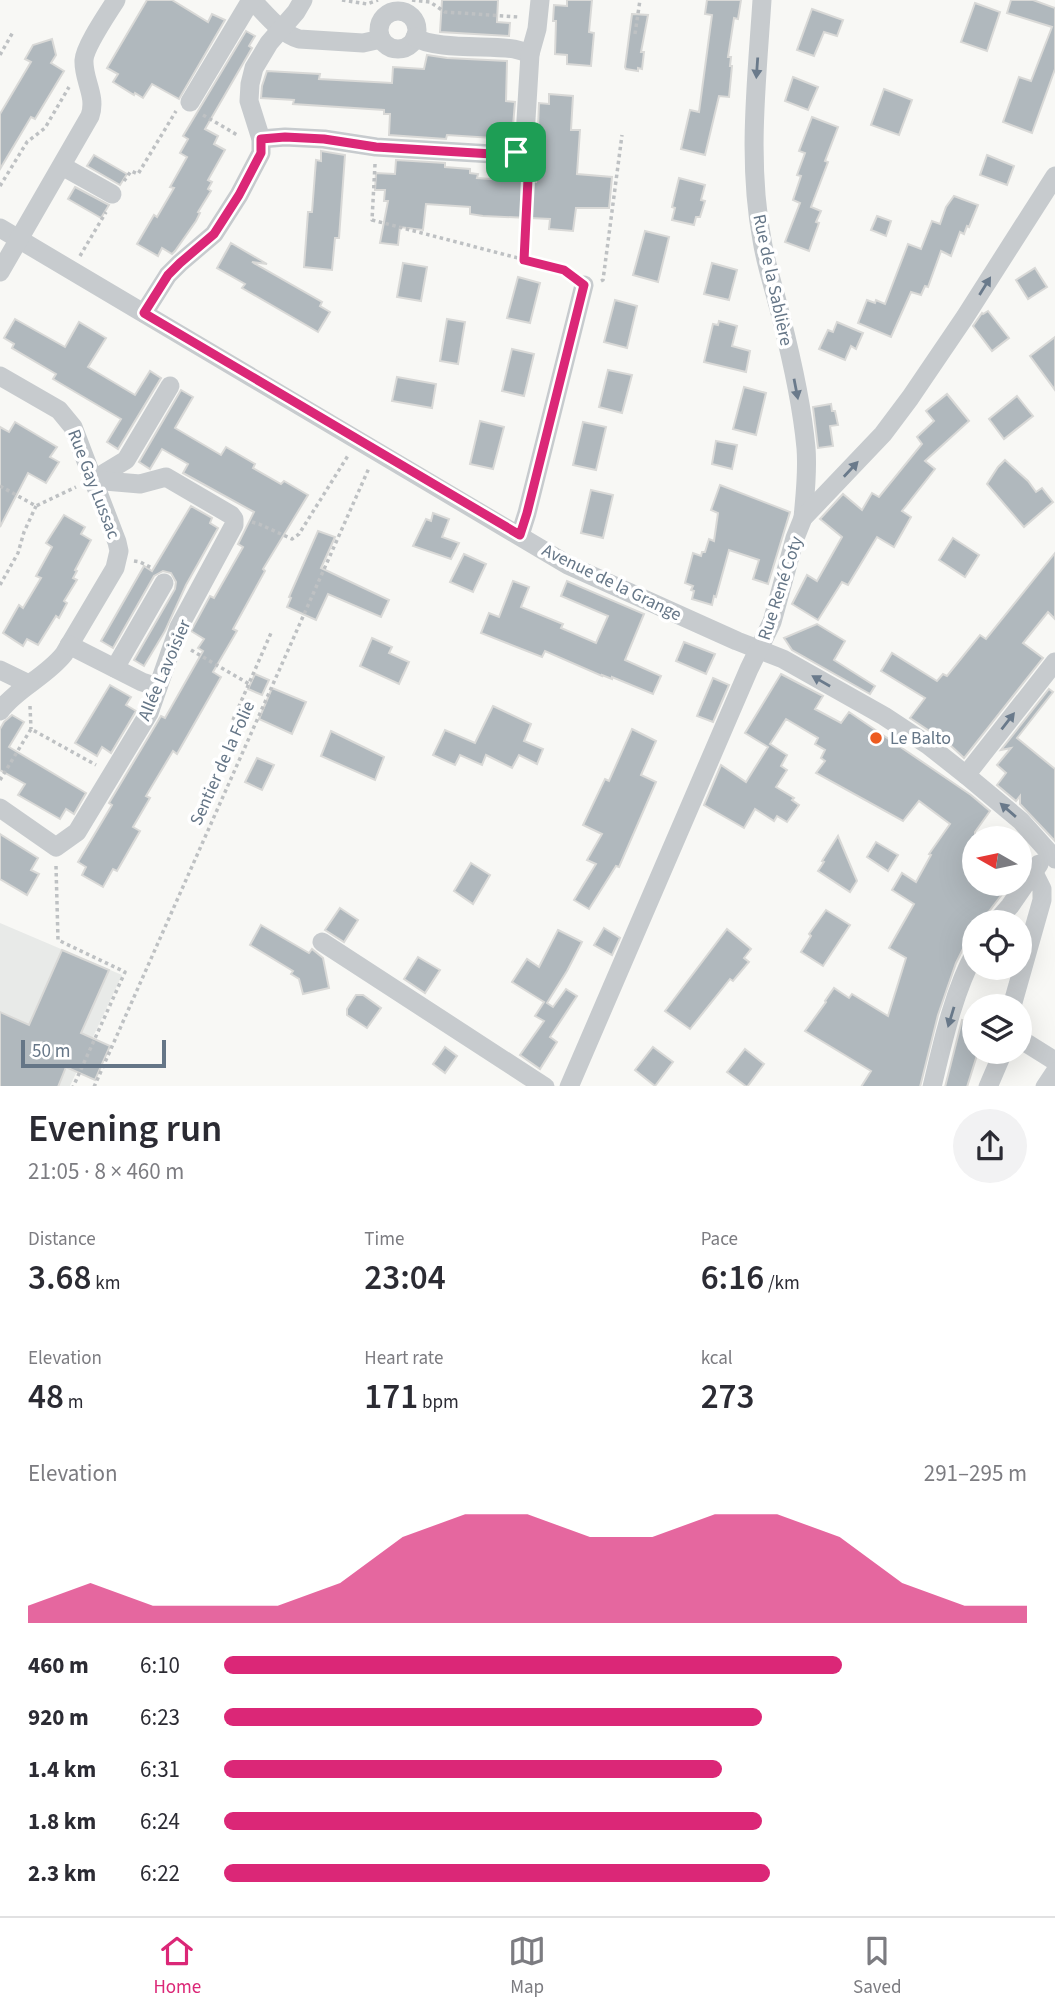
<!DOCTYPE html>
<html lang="en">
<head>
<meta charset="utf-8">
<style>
  :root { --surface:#fff; --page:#f2f2f3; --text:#2b2b33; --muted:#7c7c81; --line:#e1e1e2; --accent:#db2777 }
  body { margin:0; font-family:"Source Sans 3",sans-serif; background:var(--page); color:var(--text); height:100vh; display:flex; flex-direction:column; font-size:26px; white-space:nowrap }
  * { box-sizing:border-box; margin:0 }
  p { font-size:23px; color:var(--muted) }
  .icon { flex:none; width:38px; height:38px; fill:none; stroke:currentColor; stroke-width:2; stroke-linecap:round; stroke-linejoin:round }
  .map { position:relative; height:1086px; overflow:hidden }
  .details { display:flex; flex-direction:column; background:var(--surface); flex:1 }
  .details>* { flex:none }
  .needle { width:46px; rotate:279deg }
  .buttons { position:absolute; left:962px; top:826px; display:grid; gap:14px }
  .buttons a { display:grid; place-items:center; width:70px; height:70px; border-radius:50%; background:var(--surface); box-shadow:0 7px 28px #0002; font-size:35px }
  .scale { position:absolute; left:21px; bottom:18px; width:145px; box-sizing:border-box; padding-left:7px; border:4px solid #657687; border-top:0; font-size:19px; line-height:24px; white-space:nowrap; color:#657687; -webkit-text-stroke:5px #fff; paint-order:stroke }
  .pin { position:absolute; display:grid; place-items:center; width:60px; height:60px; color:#fff; margin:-30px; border-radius:14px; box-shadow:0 4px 10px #0006 }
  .round { display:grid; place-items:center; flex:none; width:74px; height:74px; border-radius:37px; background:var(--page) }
  .head { display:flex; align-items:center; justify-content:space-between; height:119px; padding:0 28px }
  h1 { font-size:38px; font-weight:600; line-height:52px }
  .stats { display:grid; grid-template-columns:repeat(3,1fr); gap:10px; height:119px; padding:7px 28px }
  .stats div { display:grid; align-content:center }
  .stats b { font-size:35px; font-weight:600 }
  .stats small { font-size:19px; font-weight:400 }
  .stats p { font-size:19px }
  .chart { height:196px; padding:14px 28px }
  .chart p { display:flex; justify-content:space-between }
  .chart svg { width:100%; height:126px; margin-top:7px; fill:var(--accent); opacity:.7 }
  ul { padding:0 28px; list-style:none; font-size:23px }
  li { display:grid; grid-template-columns:112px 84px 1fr; align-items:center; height:52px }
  li i { height:18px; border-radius:9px; background:var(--accent) }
  .dock { display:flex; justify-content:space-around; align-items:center; height:98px; border-top:2px solid var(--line); background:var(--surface); font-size:19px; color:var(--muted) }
  .dock a { display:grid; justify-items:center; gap:4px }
  .dock .on { color:var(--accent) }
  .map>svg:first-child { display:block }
  .built { fill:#e8eae8 }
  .building { fill:#b0b8bd; stroke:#d9d9d7; stroke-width:2 }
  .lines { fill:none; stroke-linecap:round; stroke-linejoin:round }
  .path { stroke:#bec1c3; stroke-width:3.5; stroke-dasharray:3.5 3.5; stroke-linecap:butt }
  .minor { stroke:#c7cbce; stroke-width:19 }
  .oneway { fill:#6a7a8b }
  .route-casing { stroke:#fff; stroke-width:14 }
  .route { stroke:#db2777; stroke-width:9 }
  .poi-dot { fill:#ed5b20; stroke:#fff; stroke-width:2.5 }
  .labels { text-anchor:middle; stroke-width:7; stroke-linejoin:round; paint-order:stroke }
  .street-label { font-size:18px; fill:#657687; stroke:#fff }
  .poi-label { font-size:18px; fill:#657687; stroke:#fff; text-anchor:start }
</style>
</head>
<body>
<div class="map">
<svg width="1055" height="1087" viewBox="0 0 1055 1087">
  <rect width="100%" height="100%" fill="#f8f8f5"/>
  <path class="built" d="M0,923L122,975L70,1086H0Z"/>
  <g class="building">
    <path d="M147,0H172L208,22L212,14L225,20L179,99L152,84L143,98L135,93L134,95L113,82L118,74L107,68Z"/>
    <path d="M442,0H498L497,22L510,23L509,36L440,32Z"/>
    <path d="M567,0H592L589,32L594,33L591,66L567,64V55L555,54L556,21H553L554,5L567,6Z"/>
    <path d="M707,0H741L738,19L734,18L728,57H731L730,66H732L729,97L719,96L705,155L681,149L690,110L699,112L712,15L705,14Z"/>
    <path d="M1011,0H1033L1055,8V69L1032,133L1003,122L1019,77L1031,81L1052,27L1007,13Z"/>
    <path d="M975,3L1000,12L987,51L961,42Z"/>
    <path d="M812,9L843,20L837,36L824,32L814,56L797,50Z"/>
    <path d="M632,14L648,15L641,52H644L642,69L638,68V71L626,69L625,67Z"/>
    <path d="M246,31L255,36L249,46L252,48L205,129L218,136L214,144L225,150L208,180L212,182L208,189L211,191L198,212L200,213L196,221L175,251L172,254L162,248L158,256L137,244L154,215L157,217L174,188L170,187L187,157L180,153L188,139L183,136Z"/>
    <path d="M52,39L56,55L51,63L64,71L35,119L31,117L0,169V114L31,62L25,59L33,45Z"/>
    <path d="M427,55L447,58L507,61L506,101L515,102L513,126H508V139L447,135L446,139L389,135L390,114H384V110L293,104L294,100L261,98L262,86L267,71L320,74L319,79L392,83L393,67L424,69Z"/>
    <path d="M793,77L818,87L808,110L785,101Z"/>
    <path d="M884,89L912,100L899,135L871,125Z"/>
    <path d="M549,94L573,96L571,130H580L577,174L612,177L609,208H576L573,231L549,229L550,219L483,216L470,214V207L426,204L423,230L400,227L398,245L380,243L388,201H384L385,190H375L376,173L395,174L396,160L445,163V167L470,169V173L478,174L477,178L536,182V177H539L543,129L538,128L539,103L549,104Z"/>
    <path d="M812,117L838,127L825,161L828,162L811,207L821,211L816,222L819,223L809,251L785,242L800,203L793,200L801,176L797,175L805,153L799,151Z"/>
    <path d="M321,151L345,155L339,238H335L332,270L304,267L308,212H312L316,160L321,161Z"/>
    <path d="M94,155L127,174L120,185L87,166Z"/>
    <path d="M987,155L1014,166L1007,185L980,175Z"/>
    <path d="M679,178L705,185L701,200L705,201L700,217H696L694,225L672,220L675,208L672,207Z"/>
    <path d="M75,187L109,205L101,218L68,199Z"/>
    <path d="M954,196L978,205L969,227L967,226L964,234L960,232L951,256L941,251L928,287L925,286L921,295L911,292L891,337L858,323L867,300L875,303L876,300L885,304L908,244L921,249L932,221L940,224L946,207Z"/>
    <path d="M877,216L891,221L886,236L871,230Z"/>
    <path d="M645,231L669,237L658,282L633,275Z"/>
    <path d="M231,243L267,264L252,262L322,302L320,306L330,312L318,332L242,288L245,284L217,268Z"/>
    <path d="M403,263L427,267L421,301L397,297Z"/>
    <path d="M712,263L737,270L729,300L704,294Z"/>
    <path d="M1035,268L1047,287L1028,299L1016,280Z"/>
    <path d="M518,277L540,283L530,323L507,318Z"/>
    <path d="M615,300L637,306L627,348L604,342Z"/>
    <path d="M988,311L1009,338L992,351L973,326L982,313L983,314Z"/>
    <path d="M15,319L65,347L79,322L106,338L88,367L135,395L150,371L161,378L118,449L107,442L121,419L53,379L56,374L12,348L14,344L4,338Z"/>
    <path d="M447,319L465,322L458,364L440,361Z"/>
    <path d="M719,321L737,326L732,346L750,351L746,372L704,362L713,324L718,325Z"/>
    <path d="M837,322L863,333L856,349L851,346L845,360L819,349L828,330L833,332Z"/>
    <path d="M1055,337V390L1030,356Z"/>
    <path d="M512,349L534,354L524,396L502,391Z"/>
    <path d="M608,370L632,375L622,413L599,407Z"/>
    <path d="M397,377L436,384L432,408L392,401Z"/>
    <path d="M744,387L766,393L756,435L733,429Z"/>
    <path d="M181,390L193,397L175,428L221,455L226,447L255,464L253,468L281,484L284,481L308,495L263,569L265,571L233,629L237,631L213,672L221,677L177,754L173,751L146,796L150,798L133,827L140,831L117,871L113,869L103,887L82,875L86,867L78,862L112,805L109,803L161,716L165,718L203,651L198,648L204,639L191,631L210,596L214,598L243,547L238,544L254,512L183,473L188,464L162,449L150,469L139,462Z"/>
    <path d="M947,394L969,421L925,461L935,469L902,511L911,517L894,547L877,537L848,585L842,582L818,620L792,604L807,575L817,581L842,537L820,519L843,494L862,510L872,493L879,497L922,444L917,437L934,421L926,411Z"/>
    <path d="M1017,396L1033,416L1004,439L989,419Z"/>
    <path d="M831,404L832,411H835L838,425L830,426L833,446L818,448L813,407Z"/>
    <path d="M480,421L504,427L493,469L470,464Z"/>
    <path d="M15,422L57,447L50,457L59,462L46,483L28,473L0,527V427L9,432Z"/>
    <path d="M583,422L606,427L596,470L573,465Z"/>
    <path d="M716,441L737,445L732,469L712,464Z"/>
    <path d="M1005,460L1028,481L1036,492L1042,488L1053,502L1024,527L987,484L998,467Z"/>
    <path d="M720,485L790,512L768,584L753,579L759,560L729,550L716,597L714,596L712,605L692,599L694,591L691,590L693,586L685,583L693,553L701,556L702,552H705L709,539L714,541L718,513L711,510Z"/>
    <path d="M591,490L613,495L603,538L581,533Z"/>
    <path d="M191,506L212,518L210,523L218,528L186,585L165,631L144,666L134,660L175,589L176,582L171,573L163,571L154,576L113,648L101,641L144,566L152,571Z"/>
    <path d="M433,513L449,519L442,537L459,543L451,559L413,546L426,519L431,521Z"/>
    <path d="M64,515L85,527L81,534L91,540L75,570L77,571L73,578L77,580L64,601L67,603L59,618L56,616L38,645L27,639L23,646L3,633L19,605L23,608L41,578L36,576L52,547L46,543Z"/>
    <path d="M318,531L335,537L321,568L389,600L381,617L328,594L316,620L287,607L291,598L289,597Z"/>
    <path d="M953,538L979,555L965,577L939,560Z"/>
    <path d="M1055,553V619L1048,612L1023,643L1043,658L964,758L933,729L931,732L910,718L925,698L881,671L892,653L937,681L943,674L947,676L980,635L986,639Z"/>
    <path d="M464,554L486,564L473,592L450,582Z"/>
    <path d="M513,581L529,587L521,607L563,624L561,628L596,643L608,616L561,596L567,581L644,614L625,660L661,676L653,694L612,677V679L602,675V676L545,651L542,657L481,633L489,613L499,617Z"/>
    <path d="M817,624L845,641L834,660L875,686L870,694L792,650L784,638Z"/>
    <path d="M372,638L392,647L389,653L409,662L399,684L360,666Z"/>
    <path d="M684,642L715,654L706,674L676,661Z"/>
    <path d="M255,674L269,680L262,695L248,689Z"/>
    <path d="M781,674L823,696L815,709L841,723L849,712L971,795L990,811L975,832V884H1010L987,914L984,922H975V938L964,947L956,963L938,1015L920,1087H861L871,1071L805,1031L826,1002L825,1001L834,988L849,998L852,994L888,1016L906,958L889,948L914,904L892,890L902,873L916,882L931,855L929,854L950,824L919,801L903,821L816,773L825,761L821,758L825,750L815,744L818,738L786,719L770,744L787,755L781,766L787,770L776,787L794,798L792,800L799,805L787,822L777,816L774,821L755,809L744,828L704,805L721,765L746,782L768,747L745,733Z"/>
    <path d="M713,678L729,685L713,722L697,716Z"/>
    <path d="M110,685L131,697L126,705L136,711L111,753L102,747L97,756L75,743Z"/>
    <path d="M272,688L306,702L292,734L259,719Z"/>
    <path d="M1049,689L1053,692L1017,738L1055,769V841L1020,804V796L1016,801L997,785L1006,773L997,765L1011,748L1001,750Z"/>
    <path d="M493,706L531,724L524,741L543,749L537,764L519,755L512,768L486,755L482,765L460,755L455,765L433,755L445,730L475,743Z"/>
    <path d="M12,715L24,722L9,747L86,793L74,814L66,809L60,819L18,795L25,784L0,770V729L4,722Z"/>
    <path d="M632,729L656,741L641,775L656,782L619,867L616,866L589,909L574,900L596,864L587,860L602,834L583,825L605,779L609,781Z"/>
    <path d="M331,731L384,757L375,780L321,756Z"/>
    <path d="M257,758L274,765L262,790L245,782Z"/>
    <path d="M0,834L38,858L31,870L39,874L27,895L0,879Z"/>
    <path d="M838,836L857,881L850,892L818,871L824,862L822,861Z"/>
    <path d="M876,842L898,855L888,871L867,857Z"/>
    <path d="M471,863L490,875L473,904L454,891Z"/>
    <path d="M340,908L358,920L344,942L325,930Z"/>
    <path d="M826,910L850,925L823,966L801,952L811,936L809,934Z"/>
    <path d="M261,925L309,953L312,949L323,958L329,988L303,994L299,979L291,974L293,971L250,945Z"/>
    <path d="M604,928L620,938L612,955L594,945Z"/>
    <path d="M727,929L751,949L744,958L749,962L733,981L730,979L690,1029L665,1011Z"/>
    <path d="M558,930L582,942L567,971L547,1003L553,1007L566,989L577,996L550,1037L557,1042L540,1069L520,1055L544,1021L535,1016L544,1002L512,982L527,959L539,967Z"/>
    <path d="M62,950L109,970L81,1033L110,1046L95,1080L66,1067L58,1087H0V1012L29,1025Z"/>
    <path d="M418,957L440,970L425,993L404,979Z"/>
    <path d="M356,995H363L381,1008L367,1028L347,1015V1009Z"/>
    <path d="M962,1020L975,1024V1052H978L967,1087H945Z"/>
    <path d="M445,1047L457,1056L445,1073L433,1064Z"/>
    <path d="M653,1047L673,1062L655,1086L635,1070Z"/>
    <path d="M745,1049L764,1064L747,1087L727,1072Z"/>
  </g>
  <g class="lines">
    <g class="path">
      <path d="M342,0L367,4L378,0"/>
      <path d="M412,0L430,2L445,12L519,17"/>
      <path d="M635,34L640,0"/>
      <path d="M0,55L13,32"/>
      <path d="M203,115L239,136"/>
      <path d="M375,164L372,220L564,270L570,275"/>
      <path d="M523,169L528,179L524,260"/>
      <path d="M124,181L131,171L138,174L176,111"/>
      <path d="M0,186L27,142L45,128L69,87"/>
      <path d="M80,256L106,212"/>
      <path d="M601,281L603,280L622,135"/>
      <path d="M0,486L36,506L76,487"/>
      <path d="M252,522L259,524L292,539L299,534L349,454"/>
      <path d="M134,561L140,562L152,568"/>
      <path d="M0,585L18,553L24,532L36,506"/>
      <path d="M191,650L249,684"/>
      <path d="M30,706L31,729"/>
      <path d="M233,720L271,633"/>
      <path d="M0,780L31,729L96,765"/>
      <path d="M56,866L58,940L125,972L73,1087"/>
      <path d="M94,1087L369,468"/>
    </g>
    <g class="minor">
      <path d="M252,0C266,14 280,33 299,39L363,43L381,39"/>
      <path d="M762,0C757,79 747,161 762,240C766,266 775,291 781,317C792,360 802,405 806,448C808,472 805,495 803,518"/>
      <circle cx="398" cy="30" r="19"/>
      <path d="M415,37C433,50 490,45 514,49C519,50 525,52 530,54"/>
      <path d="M190,102L251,0"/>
      <path d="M261,139L285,137L324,139L376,147L509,155C519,151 521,146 525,136L530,54L537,29L540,0"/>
      <path d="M62,166L112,194"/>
      <path d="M0,228L568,565L737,641L783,659L884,716L928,745L966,775L1021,821L1055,859"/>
      <path d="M0,272L90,116C97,96 83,80 84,60C85,46 108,13 116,0"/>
      <path d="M144,313L168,275L180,263L214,234L239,195L261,153V139L249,101L250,84L254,68L269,43L296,12L303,0"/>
      <path d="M0,376L59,410L73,427L117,542L119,551L115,568L64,654C46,677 17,688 0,711"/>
      <path d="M93,480L126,460L170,386"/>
      <path d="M520,535L527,513L584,285"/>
      <path d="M69,645L142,682L158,687"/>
      <path d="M115,668L164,583"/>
      <path d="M0,670L29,684"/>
      <path d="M966,775L1055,662"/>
      <path d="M0,808L56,847L77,832L149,713L179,627L234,525V519L231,515L166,477L140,484L93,480"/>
      <path d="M996,922L1010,906L1039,864"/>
      <path d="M322,942L545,1087"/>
      <path d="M1012,1006L1042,900V889L1033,871"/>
      <path d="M1020,1039L1055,1061"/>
      <path d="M569,1087L749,669L772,622L795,538L803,518L883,434L910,398L965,317L1055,176"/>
      <path d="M932,1087C942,1045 954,990 975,953"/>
      <path d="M988,1087L1003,1052"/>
      <path d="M1045,1087L1055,1072"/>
    </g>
  </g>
  <defs><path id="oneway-solid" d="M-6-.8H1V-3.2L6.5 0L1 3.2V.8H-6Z" transform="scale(1.75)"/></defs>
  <g class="oneway">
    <use href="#oneway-solid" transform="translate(757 68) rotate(94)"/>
    <use href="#oneway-solid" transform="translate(985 286) rotate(-58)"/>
    <use href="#oneway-solid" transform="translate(796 389) rotate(79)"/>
    <use href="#oneway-solid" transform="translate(851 469) rotate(-47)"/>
    <use href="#oneway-solid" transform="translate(821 681) rotate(-150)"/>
    <use href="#oneway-solid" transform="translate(1008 721) rotate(-52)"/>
    <use href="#oneway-solid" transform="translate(1008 810) rotate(-139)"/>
    <use href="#oneway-solid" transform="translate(951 1017) rotate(107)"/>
  </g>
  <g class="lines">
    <defs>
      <path id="route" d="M285,137L324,139L376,147L509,155L516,152L528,179L524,260L564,270L584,285L527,513L520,535L144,313L168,275L180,263L214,234L239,195L261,153V139Z"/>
    </defs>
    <use href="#route" class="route-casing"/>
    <use href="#route" class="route"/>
  </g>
  <circle class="poi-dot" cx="876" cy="738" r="7"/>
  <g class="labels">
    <g class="street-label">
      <text transform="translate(773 280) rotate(78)" y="6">Rue de la Sablière</text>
      <text transform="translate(94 484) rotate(69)" y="6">Rue Gay Lussac</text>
      <text transform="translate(612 582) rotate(26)" y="6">Avenue de la Grange</text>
      <text transform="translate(780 588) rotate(-72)" y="6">Rue René Coty</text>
      <text transform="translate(164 670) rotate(-67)" y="6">Allée Lavoisier</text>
      <text transform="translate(222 763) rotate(-66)" y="6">Sentier de la Folie</text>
    </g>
    <g class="poi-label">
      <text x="890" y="744">Le Balto</text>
    </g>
  </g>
</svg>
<div class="buttons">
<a><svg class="needle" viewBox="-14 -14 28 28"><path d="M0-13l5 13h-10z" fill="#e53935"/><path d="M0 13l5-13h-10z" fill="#7c7c81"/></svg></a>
<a><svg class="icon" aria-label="locate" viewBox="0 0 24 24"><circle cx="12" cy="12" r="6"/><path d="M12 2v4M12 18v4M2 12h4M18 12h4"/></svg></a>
<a><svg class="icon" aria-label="layers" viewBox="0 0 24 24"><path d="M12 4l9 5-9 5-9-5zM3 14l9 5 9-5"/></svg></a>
</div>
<div class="scale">50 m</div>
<div class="pin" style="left:516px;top:152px;background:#1e9e55"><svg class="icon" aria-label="arrive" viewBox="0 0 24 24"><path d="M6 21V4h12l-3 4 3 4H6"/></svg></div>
</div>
<section class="details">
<div class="head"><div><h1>Evening run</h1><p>21:05 · 8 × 460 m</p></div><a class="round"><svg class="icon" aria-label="share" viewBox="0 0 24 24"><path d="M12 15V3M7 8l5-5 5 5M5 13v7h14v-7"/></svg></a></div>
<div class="stats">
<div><p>Distance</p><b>3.68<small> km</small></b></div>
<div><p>Time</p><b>23:04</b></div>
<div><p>Pace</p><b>6:16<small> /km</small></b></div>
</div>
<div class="stats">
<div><p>Elevation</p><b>48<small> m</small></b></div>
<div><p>Heart rate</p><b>171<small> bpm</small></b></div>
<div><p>kcal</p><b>273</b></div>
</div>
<div class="chart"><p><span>Elevation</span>291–295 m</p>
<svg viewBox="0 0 160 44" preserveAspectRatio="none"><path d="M0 44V38L10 30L20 38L30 38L40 38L50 30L60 14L70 6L80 6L90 14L100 14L110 6L120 6L130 14L140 30L150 38L160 38V44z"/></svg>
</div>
<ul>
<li><b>460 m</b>6:10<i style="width:77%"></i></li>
<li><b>920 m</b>6:23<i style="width:67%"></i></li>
<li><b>1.4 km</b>6:31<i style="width:62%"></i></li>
<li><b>1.8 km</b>6:24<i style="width:67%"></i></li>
<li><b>2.3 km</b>6:22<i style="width:68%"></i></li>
</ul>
</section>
<nav class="dock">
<a class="on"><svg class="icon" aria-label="home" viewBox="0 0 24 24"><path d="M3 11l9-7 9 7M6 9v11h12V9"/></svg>Home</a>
<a><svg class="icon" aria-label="map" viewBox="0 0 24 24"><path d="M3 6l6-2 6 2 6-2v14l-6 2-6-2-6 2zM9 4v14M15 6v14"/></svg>Map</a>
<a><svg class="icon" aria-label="saved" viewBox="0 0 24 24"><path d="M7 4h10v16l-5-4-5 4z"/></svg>Saved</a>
</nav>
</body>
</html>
